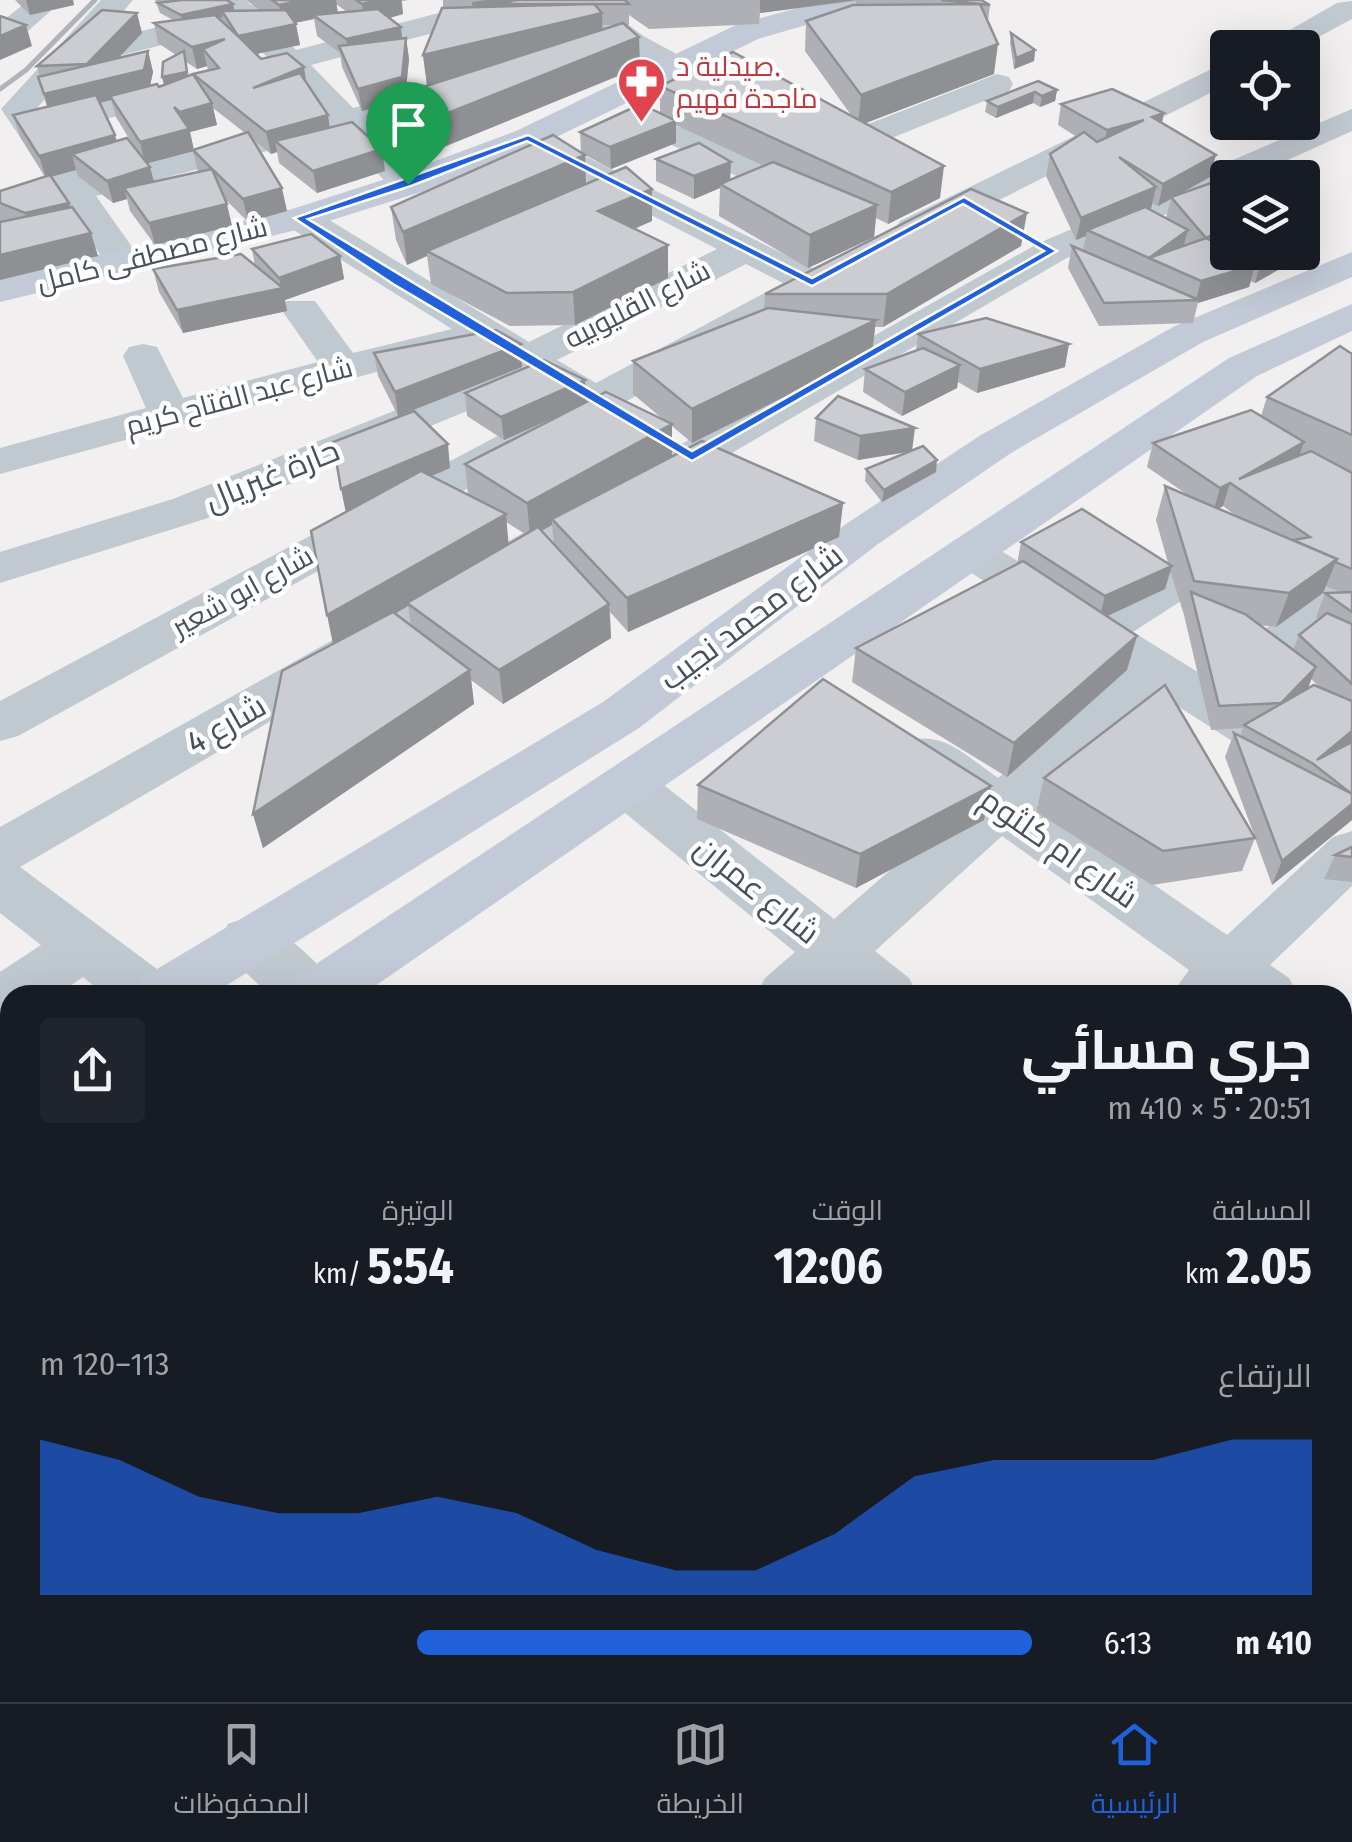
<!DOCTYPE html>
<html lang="ar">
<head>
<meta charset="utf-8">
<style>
  :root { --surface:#171b24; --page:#20242c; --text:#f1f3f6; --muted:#9ea1a6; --line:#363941; --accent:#2060da }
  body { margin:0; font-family:"Fira Sans Condensed",Cairo,sans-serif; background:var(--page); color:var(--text); direction:rtl; height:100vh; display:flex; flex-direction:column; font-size:38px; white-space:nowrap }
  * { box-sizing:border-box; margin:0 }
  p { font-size:32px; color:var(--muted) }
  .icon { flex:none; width:55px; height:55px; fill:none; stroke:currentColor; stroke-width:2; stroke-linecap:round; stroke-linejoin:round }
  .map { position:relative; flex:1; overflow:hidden; direction:ltr }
  .details { position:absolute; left:0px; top:985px; width:1352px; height:718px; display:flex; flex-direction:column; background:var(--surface); border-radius:30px 30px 0 0; box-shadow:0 10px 40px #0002; direction:rtl }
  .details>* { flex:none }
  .controls { position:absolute; left:1210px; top:30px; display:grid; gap:20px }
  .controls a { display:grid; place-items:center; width:110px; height:110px; border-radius:10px; background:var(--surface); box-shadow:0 10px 40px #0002; font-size:50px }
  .pin { position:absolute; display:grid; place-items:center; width:85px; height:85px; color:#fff; margin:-102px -42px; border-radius:50% 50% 50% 0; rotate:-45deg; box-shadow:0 0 10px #0007 }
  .pin .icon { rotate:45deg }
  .round { display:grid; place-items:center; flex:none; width:105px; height:105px; border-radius:10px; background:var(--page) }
  .head { display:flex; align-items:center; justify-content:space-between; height:170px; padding:0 40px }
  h1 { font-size:55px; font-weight:700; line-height:75px }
  .metrics { display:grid; grid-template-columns:repeat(3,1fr); gap:15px; height:170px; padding:10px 40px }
  .metrics div { display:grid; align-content:center }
  .metrics b { font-size:50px; font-weight:700 }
  .metrics small { font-size:28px; font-weight:400 }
  .metrics p { font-size:28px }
  .chart { height:280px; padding:20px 40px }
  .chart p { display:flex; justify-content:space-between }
  .chart svg { width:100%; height:180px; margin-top:10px; fill:var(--accent); opacity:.7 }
  ul { padding:0 40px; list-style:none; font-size:32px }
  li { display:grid; grid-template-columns:160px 120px 1fr; align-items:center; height:75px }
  li i { height:25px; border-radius:12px; background:var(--accent) }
  .menu { display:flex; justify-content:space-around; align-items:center; height:140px; border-top:2px solid var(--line); background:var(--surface); font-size:28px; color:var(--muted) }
  .menu a { display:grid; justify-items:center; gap:5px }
  .menu .on { color:var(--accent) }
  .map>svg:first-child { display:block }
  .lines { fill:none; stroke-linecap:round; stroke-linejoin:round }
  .street { fill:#c0c8d0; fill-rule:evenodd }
  .secondary { fill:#c2cad7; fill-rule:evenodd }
  .rail { stroke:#b1b3b9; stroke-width:5 }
  .wall { fill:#afb0b5; fill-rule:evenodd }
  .shaded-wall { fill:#8f9094 }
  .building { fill:#cccdd3; stroke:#8f9094; stroke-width:2.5 }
  .route { fill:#2060da; stroke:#fff; stroke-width:2.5; fill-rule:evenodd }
  .labels { text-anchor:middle; stroke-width:9; stroke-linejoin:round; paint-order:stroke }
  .far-health-label { font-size:28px; fill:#be3a42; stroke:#fff; text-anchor:start }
  .far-street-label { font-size:28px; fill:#47505b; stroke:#fff }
  .street-label { font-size:32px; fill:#47505b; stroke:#fff }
</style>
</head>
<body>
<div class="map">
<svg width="1352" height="1702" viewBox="0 0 1352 1702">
  <rect width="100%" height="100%" fill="#f1efef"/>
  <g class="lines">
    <g class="street">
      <path d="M29,0H63L11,46L0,48V23Z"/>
      <path d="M101,0H133L97,42L223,11L214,0H246L251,5L323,0L319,6L265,20L296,50L489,0H540L536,6L311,65L353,108L496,71L508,74L512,81L508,88L369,124L421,176L426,184L421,192H395L339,132L96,196L142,261L136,269H110L1,109ZM237,26L267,57L40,116L35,110L75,67ZM282,73L323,116L83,178L52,133Z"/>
      <path d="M559,0H594L645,37L684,58L746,68L751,75L735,85L665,73L623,51Z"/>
      <path d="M1352,1V19L1298,48H1258L1337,3Z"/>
      <path d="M1228,61V84L926,237H900L895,229L900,221Z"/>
      <path d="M997,74L1009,77L1013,84L1009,91L869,147H845L840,140L845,133Z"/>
      <path d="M1352,109V131L1248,178H1228V187L1065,259L20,867L169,978L178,995H105L83,977L57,995H10V1018L0,1015V972L41,945L0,913V827L1039,243Z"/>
      <path d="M667,120L831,193L836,201L831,209H805L655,137L650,130L655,123Z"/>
      <path d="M528,128L812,268L829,263L843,266L848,274L843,282L18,736L0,741V701L565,400L537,382L205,519L0,583V552L173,499L509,365L465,337L461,349L0,474V448L146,408L123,356L129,347L143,344L157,347L183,398L318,362L281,309L287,301H315L353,353L452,329L287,226L282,218L287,210H313L529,342L717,249L516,145L511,138L516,131ZM746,264L783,283L596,383L557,360Z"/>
      <path d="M1236,530L1252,535L1259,545L1252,555L1133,632L1201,674L1335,580L1352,576V614L1238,696L1352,767V811L1333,806L1159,694L1037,804L1227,935L1333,837L1352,831V886L1270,965L1289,978L1298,995H1171L1189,970L1002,836L875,951L909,978L918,995H846L836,986L826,995H756L765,978L795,952L608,799L600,785L608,771L627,766L646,771L834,919L963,807L908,767L900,754L908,741C943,730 969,758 998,778L1123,671L953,561L946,551L953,541L969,536L985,541L1097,610L1220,535Z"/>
      <path d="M248,917C282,928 323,963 340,995H270L228,956L219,940L228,924Z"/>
      <path d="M1342,1023L1352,1026V1079L1342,1076Z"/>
      <path d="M1352,1222V1290L1342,1294V1225Z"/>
      <path d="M0,1329L10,1332V1408L0,1404Z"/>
      <path d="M249,1692H333L337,1702H253Z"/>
      <path d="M778,1692H860L856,1702H774Z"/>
      <path d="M1042,1692H1129L1133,1702H1046Z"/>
    </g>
    <g class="secondary">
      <path d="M827,0H876L872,6L758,39L540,145L421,192L313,226L0,302V278L289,210L395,176L516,131L736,25Z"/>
      <path d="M1352,252V277L1203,342L1011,453L878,544L639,728L211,995H133L142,978L603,702L846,524L981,435L1175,326Z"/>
      <path d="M1352,304V331L1257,376L362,995H286L295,978L1229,358Z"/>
      <path d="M10,1071V1128L0,1132V1075Z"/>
      <path d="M10,1177V1239L0,1242V1180Z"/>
    </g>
    <path class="rail" d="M0,89L26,70L95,0"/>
  </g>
  <g class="wall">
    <path d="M15,0H73L74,5L30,15Z"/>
    <path d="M155,0H227L233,4L235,11H261L246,0H409L402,1L403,14L389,18L402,38H406L409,59L405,99L362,111L342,67L340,53L317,36L314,19L295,23L300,45L256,54L261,59L306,82L330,127L385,171L317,193L279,163L277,152L271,154L252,139L287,211L248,222L225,199L232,226L155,245L130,211L127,199L113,203L78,176L76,170L51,177L69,203L98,256L0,280V191L45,177L20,137L13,115L47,107L38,77H40L37,66L142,33L119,58L148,51L153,72L150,85L159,87L164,85L162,77L176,55L158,43L154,23L173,20L160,13ZM336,4L347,12L338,13ZM186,62L197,69L207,66L208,71L188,76ZM111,100L116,117L136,150L117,141L100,103ZM213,108L245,133L194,150L190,132L217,125ZM193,151L198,172L154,182L147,163Z"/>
    <path d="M443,0H981L990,5L988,21L994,74L865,123L940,198L888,224L876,218L874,237L808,268L719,216L720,188L694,199L656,181V159L730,180L764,166L676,125V143L611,169L585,155L586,184L652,189V221L634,229L668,278L575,325L510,326L431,284L427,256L407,265L396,240L391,207L581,153L580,132L660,113V86L851,115L805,51L806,21L856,5V1L760,13L759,24L649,29L629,15V25H626L640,67L419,157L427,85L423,55L443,8ZM602,25H618L602,30Z"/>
    <path d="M1011,33L1035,50L1034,61L1014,69L1010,43Z"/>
    <path d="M1038,81L1057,90L1055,101L1040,107L1033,103L996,118L985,112L987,101Z"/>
    <path d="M1061,104L1164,113L1162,123L1210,177L1181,193L1218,187L1228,182V252L1308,253L1255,283L1251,281L1249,287L1198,303L1193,323L1099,326L1068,268L1072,246L1083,250L1086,236L1076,240L1046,176L1050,154L1077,137L1058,125ZM1171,199L1166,218L1149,210L1152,203L1158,206Z"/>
    <path d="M1021,246L883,327H875L872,353L692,443L672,426V457L843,503L839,537L628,632L610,612L611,638L503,704L471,680L474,704L263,848L253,814L333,644L346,512L333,442L450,468L431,476L468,495L465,464L560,415L504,440L467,416L465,393L585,380L586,402L665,421L633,394V361L764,310L765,294ZM506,522L525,534L508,544ZM552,525L554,544L542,531ZM408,606L411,626L395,614Z"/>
    <path d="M252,249L340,256L344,279L285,300L287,311L183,333L159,292L153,269L255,266Z"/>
    <path d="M918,334L1065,367L977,393L958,382L957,388L902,416L863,392L865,369L916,350Z"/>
    <path d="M1352,352V820L1272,885L1255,838L1242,871L1152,885L1036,812L1044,778L1255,837L1225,757L1234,733L1240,737L1243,728L1211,730L1184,615L1170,570L1165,589L1107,616L1127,670L1007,777L852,682L856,648L1017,565L1021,542L1168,563L1156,520L1165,486L1192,498L1147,467L1153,443L1261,416L1267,397ZM1223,506L1239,518L1218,509ZM1326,586L1342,593H1325L1316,617L1319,619L1299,635L1293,650L1259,625L1276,627L1323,593ZM1311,679L1322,689H1308Z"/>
    <path d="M374,353L522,367L398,416L378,376Z"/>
    <path d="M816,418L912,450L936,472L882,502L865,481L866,469L909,452L858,460L814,441Z"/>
    <path d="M698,785L984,820L856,888L697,819Z"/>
    <path d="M1352,847V882L1324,879L1335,855Z"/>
  </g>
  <g class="shaded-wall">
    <path d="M26,0H73L74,5L30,15Z"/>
    <path d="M303,0H336L338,14L313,15L314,19L283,25L279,5Z"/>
    <path d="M378,0H401L403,14L365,25L362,4Z"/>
    <path d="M487,0H536L511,4L512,17L474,23L472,2Z"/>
    <path d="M760,0H856L760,13Z"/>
    <path d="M233,4L235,14L222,11L223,17L183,26L181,15Z"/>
    <path d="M137,13L142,33L96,81L148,51L153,72L149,91L110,96L111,100L50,115L44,94L92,82L87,64Z"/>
    <path d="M602,13L603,42L427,85L423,55Z"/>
    <path d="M296,24L300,45L242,57L238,36Z"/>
    <path d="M26,25L32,46L0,60V36Z"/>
    <path d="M401,27L403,48L349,60L346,39Z"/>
    <path d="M639,37L640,67L419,157L415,126Z"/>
    <path d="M406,38L409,59L405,99L362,111L358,89Z"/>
    <path d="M225,39L203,49L207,66L197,69L192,47Z"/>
    <path d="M998,44L994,74L858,126L861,95Z"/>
    <path d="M1035,50L1034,61L1014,69L1016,58Z"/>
    <path d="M184,51L189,83L165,88L162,77Z"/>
    <path d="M304,67L307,88H253Z"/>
    <path d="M1057,90L1055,101L1040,107L1042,96Z"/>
    <path d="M1035,92L1033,103L996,118L998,107Z"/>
    <path d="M212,103L217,125L190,132L194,151L145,164L140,142L184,130L180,112Z"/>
    <path d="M1164,113L1159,135L1152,117Z"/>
    <path d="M328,115L331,136L275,141L277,152L271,154L266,132Z"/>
    <path d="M1144,120L1103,152L1107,130Z"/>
    <path d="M676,121V143L611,169L610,147Z"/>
    <path d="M115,135L121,157L72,154L76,170L46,178L39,156Z"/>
    <path d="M382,149L385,171L317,193L313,171Z"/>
    <path d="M585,155L586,187L427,251V256L407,265L403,232Z"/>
    <path d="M1216,155L1210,177L1172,198L1171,197V199L1158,206L1163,184Z"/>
    <path d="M731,162L730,184H720V188L694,199V176Z"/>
    <path d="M944,166L940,198L888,224L891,192Z"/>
    <path d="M150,167L156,189L124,188L127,199L113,203L107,181Z"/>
    <path d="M1156,187L1151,209L1094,233L1087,230L1086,236L1076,240L1081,218Z"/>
    <path d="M282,188L287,211L248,222L243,199Z"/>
    <path d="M652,189V221L599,244L598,211Z"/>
    <path d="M69,203L75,225L32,235L25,213Z"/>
    <path d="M227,204L232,226L155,245L149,223Z"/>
    <path d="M877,205L874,237L808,268L810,235Z"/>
    <path d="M1027,213L1021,246L883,327L887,294Z"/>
    <path d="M1188,230L1182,252L1149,258Z"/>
    <path d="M1315,230L1308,253L1255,283L1261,261L1276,252H1302V237Z"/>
    <path d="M91,233L98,256L0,280V255Z"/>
    <path d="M668,245V278L575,325L573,292Z"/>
    <path d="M340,256L344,279L285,300L287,311L183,333L177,310L281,288L279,278Z"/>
    <path d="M1255,265L1249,287L1198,303L1199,300H1196L1201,281Z"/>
    <path d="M876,320L872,353L692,443V409Z"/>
    <path d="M521,344L522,367L398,416L395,392Z"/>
    <path d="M1069,344L1065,367L977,393L980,369Z"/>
    <path d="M960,365L957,388L902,416L905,392Z"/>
    <path d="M585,380L586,403L504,440L501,417Z"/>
    <path d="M672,424V458L552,519V525L530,537L527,503Z"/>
    <path d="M915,428L912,451L858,460L860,436Z"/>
    <path d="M1304,442L1296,465L1239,479Z"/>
    <path d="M448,444L450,468L346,513L341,489Z"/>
    <path d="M937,460L936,472L882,502L884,490Z"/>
    <path d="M1230,483L1223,506L1213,512L1220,488Z"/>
    <path d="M843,503L839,537L628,632L627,598Z"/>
    <path d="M506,514L509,549L407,603L408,606L334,649L327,615Z"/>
    <path d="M1337,559L1323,593L1276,627L1289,593Z"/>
    <path d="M1172,566L1165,589L1099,620L1105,596Z"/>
    <path d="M609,604L611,638L503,704L499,670Z"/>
    <path d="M1137,636L1127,670L1007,777L1014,743Z"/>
    <path d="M1316,667L1307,691L1281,703Z"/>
    <path d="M470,670L474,704L263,848L253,814Z"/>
    <path d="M1352,731V746L1317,760Z"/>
    <path d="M991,786L984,820L856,888L860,854Z"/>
    <path d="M1352,804V820L1272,885L1282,861Z"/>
  </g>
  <g class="building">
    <path d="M181,0H227L233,4L181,15L158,3Z"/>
    <path d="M272,0H303L279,5Z"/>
    <path d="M356,0H378L362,4Z"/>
    <path d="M518,0H625L629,4H511L510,1Z"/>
    <path d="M941,0H981L990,5Z"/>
    <path d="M594,4L602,13L423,55L442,8Z"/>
    <path d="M980,4L998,44L861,95L806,21L853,5Z"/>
    <path d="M378,9L401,27L346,39L313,15Z"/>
    <path d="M102,10L137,13L87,64L37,66Z"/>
    <path d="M286,10L296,24L238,36L261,59L287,53L304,67L253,88L300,73L328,115L266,132L193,74L212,103L180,112L174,107L189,129L140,142L110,96L157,84L159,87L193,74L219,68L203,49L225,39L192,47L154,23L215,15L238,36L222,11Z"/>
    <path d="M0,16L26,25L0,36Z"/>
    <path d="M623,23L639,37L415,126L426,86Z"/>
    <path d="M1011,33L1035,50L1016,58Z"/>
    <path d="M406,38L402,77L358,89L339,46Z"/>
    <path d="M148,51L144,70L44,94L38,77Z"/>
    <path d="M184,51L187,72L162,77L163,62Z"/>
    <path d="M733,52L944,166L891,192L660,86Z"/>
    <path d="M1038,81L1057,90L1042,96L1035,92L998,107L987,101Z"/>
    <path d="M1112,89L1164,113L1152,117L1216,155L1163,184L1119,157L1156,187L1081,218L1050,154L1084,132L1097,142L1144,120L1107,130L1061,104Z"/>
    <path d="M96,95L115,135L39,156L13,115Z"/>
    <path d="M641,104L676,121L610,147L580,132Z"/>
    <path d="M352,122L382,149L313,171L275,141Z"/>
    <path d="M248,132L282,188L243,199L212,169L227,204L149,223L124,188L212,169L193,150Z"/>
    <path d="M553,135L585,155L403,232L391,207Z"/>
    <path d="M127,138L150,167L107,181L72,154Z"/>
    <path d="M699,143L731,162L694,176L656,159Z"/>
    <path d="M773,162L877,205L810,235L720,184Z"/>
    <path d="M626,167L652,189L598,211L668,245L573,292L507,293L427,251Z"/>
    <path d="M50,175L69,203L25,213L0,203V191Z"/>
    <path d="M1228,182V192L1218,187Z"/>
    <path d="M1211,183L1228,192V228L1224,229L1228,228V242L1214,234L1206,238L1171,197Z"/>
    <path d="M971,189L1027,213L887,294H765Z"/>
    <path d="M72,207L91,233L0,255V222Z"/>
    <path d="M1145,207L1188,230L1149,258L1206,238L1228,250V252H1232L1255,265L1201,281L1149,258L1087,230Z"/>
    <path d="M1302,224L1315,230L1302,237Z"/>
    <path d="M311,234L340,256L279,278L252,249Z"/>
    <path d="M1072,246L1199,300L1104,303Z"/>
    <path d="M1247,252H1276L1261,261Z"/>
    <path d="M241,254L283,288L177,310L153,269Z"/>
    <path d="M768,308L876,320L692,409L633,361Z"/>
    <path d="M986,318L1069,344L980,369L918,334Z"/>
    <path d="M496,330L521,344L395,392L374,353Z"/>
    <path d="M1340,346L1352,354V435L1267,397Z"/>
    <path d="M923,348L960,365L905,392L865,369Z"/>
    <path d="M544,360L585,380L501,417L465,393Z"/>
    <path d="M606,392L672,424L527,503L465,464Z"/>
    <path d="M838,396L915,428L860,436L816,418Z"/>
    <path d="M1251,410L1304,442L1239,479L1311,451L1352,473V569L1335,562L1337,559L1293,540L1310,537L1230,483L1220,488L1153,443Z"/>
    <path d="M414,411L448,444L341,489L333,442Z"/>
    <path d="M702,441L843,503L627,598L552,519Z"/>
    <path d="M923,446L937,460L884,490L866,469Z"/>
    <path d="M421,471L506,514L327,615L311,531Z"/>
    <path d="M1165,486L1337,559L1289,593L1194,581Z"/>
    <path d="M1082,509L1172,566L1105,596L1021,542Z"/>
    <path d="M538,527L609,604L499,670L407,603Z"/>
    <path d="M1023,561L1137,636L1014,743L856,648Z"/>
    <path d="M1191,592L1245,614L1316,667L1281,703L1219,706Z"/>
    <path d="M1352,592V612L1325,593Z"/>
    <path d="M393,612L470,670L253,814L282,671Z"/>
    <path d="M1327,613L1352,624V684L1299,635Z"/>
    <path d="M823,679L991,786L860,854L698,785Z"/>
    <path d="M1165,685L1255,838L1163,851L1044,778Z"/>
    <path d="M1314,685L1352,701V731L1317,760L1352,742V794L1312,763L1244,725Z"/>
    <path d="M1234,733L1352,794V804L1282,861Z"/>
    <path d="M1352,847V857L1335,855Z"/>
  </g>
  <path class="route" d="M528,135L812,278L964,197L1057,251L692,461L393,284L294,218ZM527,141L812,286L963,204L1044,251L692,451L308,219L411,186Z"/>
  <defs>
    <symbol id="pharmacy-pin" viewBox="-11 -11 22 30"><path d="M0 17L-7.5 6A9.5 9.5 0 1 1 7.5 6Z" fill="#e0444e" stroke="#fff"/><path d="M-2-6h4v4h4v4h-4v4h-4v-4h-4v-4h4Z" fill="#fff"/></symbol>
  </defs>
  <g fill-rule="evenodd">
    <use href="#pharmacy-pin" x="614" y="54" width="55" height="75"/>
  </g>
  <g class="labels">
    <g class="far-health-label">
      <text x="676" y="76">صيدلية د.<tspan x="676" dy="32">ماجدة فهيم</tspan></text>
    </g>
    <g class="far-street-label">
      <text transform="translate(152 254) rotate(-14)" y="10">شارع مصطفى كامل</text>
      <text transform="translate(637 304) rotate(-27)" y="10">شارع القليوبيه</text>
      <text transform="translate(239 396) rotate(-15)" y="10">شارع عبد الفتاح كريم</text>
      <text transform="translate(242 591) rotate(-29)" y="10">شارع ابو شعير</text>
    </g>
    <g class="street-label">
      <text transform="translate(272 475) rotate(-22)" y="11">حارة غبريال</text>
      <text transform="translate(751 617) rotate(-37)" y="11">شارع محمد نجيب</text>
      <text transform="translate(226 724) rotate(-30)" y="11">شارع 4</text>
      <text transform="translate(1059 848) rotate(35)" y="11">شارع ام كلثوم</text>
      <text transform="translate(757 890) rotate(39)" y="11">شارع عمران</text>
    </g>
  </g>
</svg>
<div class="controls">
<a><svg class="icon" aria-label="locate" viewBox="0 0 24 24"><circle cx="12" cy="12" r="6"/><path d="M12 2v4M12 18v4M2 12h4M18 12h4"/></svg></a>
<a><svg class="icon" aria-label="layers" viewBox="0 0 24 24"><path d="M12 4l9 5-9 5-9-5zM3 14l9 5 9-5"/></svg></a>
</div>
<div class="pin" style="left:408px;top:184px;background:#1e9e55"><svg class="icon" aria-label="arrive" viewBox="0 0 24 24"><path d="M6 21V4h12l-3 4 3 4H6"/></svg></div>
<section class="details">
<div class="head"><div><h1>جري مسائي</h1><p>20:51 · 5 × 410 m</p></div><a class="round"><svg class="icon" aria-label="share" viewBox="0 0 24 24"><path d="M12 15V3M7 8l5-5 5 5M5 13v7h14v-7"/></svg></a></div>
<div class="metrics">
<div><p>المسافة</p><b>2.05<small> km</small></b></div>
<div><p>الوقت</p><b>12:06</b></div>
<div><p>الوتيرة</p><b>5:54<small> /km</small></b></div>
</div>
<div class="chart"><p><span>الارتفاع</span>113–120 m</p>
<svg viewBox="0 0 160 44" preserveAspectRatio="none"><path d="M0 44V6L10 11L20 20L30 24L40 24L50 20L60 24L70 33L80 38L90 38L100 29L110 15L120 11L130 11L140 11L150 6L160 6V44z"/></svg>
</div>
<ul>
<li><b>410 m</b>6:13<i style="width:62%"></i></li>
</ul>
</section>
</div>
<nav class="menu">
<a class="on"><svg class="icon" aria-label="home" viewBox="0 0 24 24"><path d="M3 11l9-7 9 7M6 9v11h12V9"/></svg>الرئيسية</a>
<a><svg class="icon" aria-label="map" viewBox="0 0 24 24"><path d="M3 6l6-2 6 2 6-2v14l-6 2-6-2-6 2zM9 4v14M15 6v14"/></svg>الخريطة</a>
<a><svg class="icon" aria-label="saved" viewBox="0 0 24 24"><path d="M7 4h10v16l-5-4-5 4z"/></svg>المحفوظات</a>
</nav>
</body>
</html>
